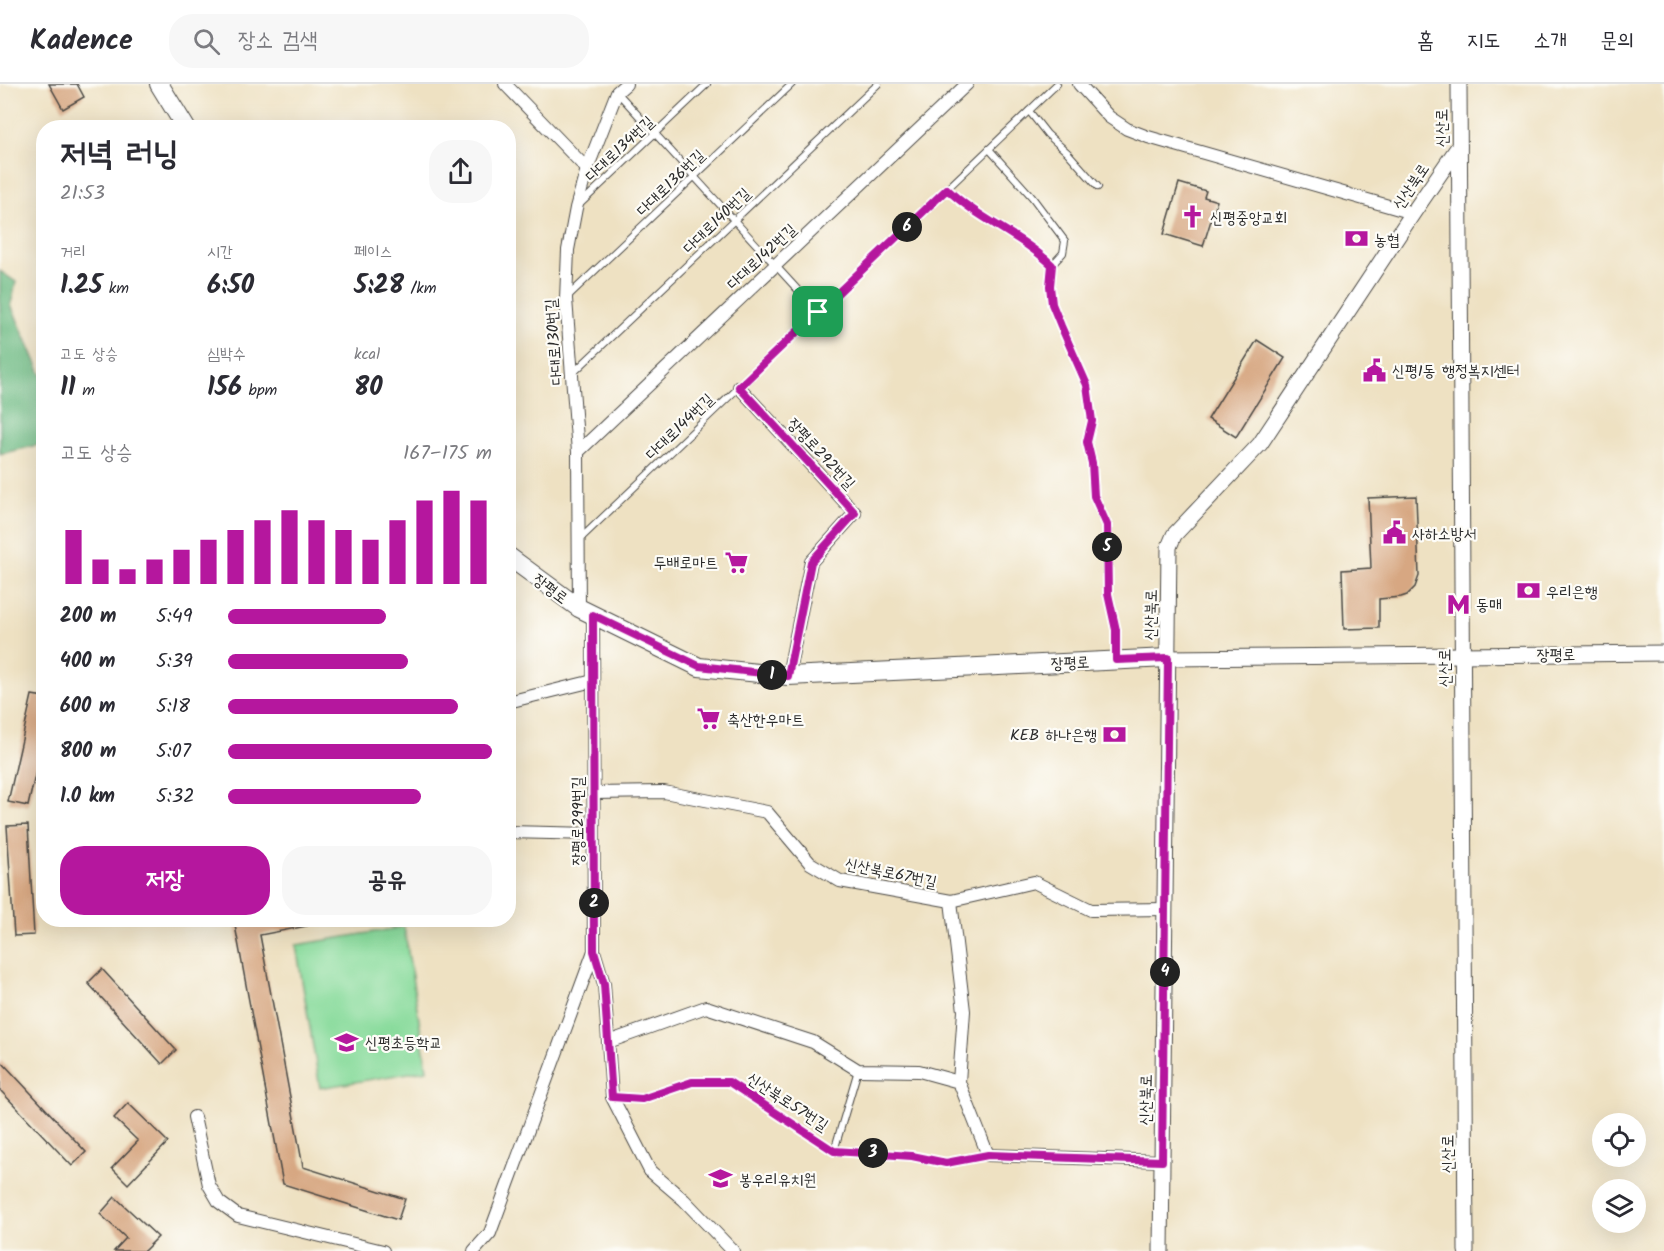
<!DOCTYPE html>
<html lang="ko">
<head>
<meta charset="utf-8">
<style>
  :root { --surface:#fff; --page:#f7f7f7; --text:#2b2b33; --muted:#7c7c81; --line:#e1e1e2; --accent:#b5179e }
  body { margin:0; font-family:Kalam,"Poor Story",sans-serif; background:var(--page); color:var(--text); height:100vh; display:flex; flex-direction:column; font-size:22px; white-space:nowrap }
  * { box-sizing:border-box; margin:0 }
  p { font-size:20px; color:var(--muted) }
  .icon { flex:none; width:33px; height:33px; fill:none; stroke:currentColor; stroke-width:2; stroke-linecap:round; stroke-linejoin:round }
  .map { position:relative; flex:1; overflow:hidden }
  .details { position:absolute; left:36px; top:36px; width:480px; height:807px; display:flex; flex-direction:column; background:var(--surface); border-radius:24px; box-shadow:0 6px 24px #0002 }
  .details>* { flex:none }
  .fabs { position:absolute; left:1592px; top:1029px; display:grid; gap:12px }
  .fabs a { display:grid; place-items:center; width:54px; height:54px; border-radius:50%; background:var(--surface); box-shadow:0 6px 24px #0002; font-size:30px }
  .pin { position:absolute; display:grid; place-items:center; width:51px; height:51px; color:#fff; margin:-26px; border-radius:12px; box-shadow:0 3px 9px #0006 }
  .km { position:absolute; width:30px; height:30px; margin:-15px; border-radius:50%; background:#222; color:#fff; font-size:16px; line-height:30px; text-align:center }
  .round { display:grid; place-items:center; flex:none; width:63px; height:63px; border-radius:24px; background:var(--page) }
  .headline { display:flex; align-items:center; justify-content:space-between; height:102px; padding:0 24px }
  h1 { font-size:33px; font-weight:800; line-height:45px }
  .metrics { display:grid; grid-template-columns:repeat(3,1fr); gap:9px; height:102px; padding:6px 24px }
  .metrics div { display:grid; align-content:center }
  .metrics b { font-size:26px; font-weight:800 }
  .metrics small { font-size:16px; font-weight:400 }
  .metrics p { font-size:16px }
  .chart { height:168px; padding:12px 24px }
  .chart p { display:flex; justify-content:space-between }
  .chart svg { width:100%; height:108px; margin-top:6px; stroke:var(--accent); stroke-width:6 }
  .action { display:flex; gap:12px; margin-top:auto; padding:12px 24px }
  .action a { flex:1; height:69px; border-radius:24px; background:var(--accent); color:#fff; font-size:24px; font-weight:800; line-height:69px; text-align:center }
  .action a+a { background:var(--page); color:var(--text) }
  ul { padding:0 24px; list-style:none; font-size:20px }
  li { display:grid; grid-template-columns:96px 72px 1fr; align-items:center; height:45px }
  li i { height:15px; border-radius:8px; background:var(--accent) }
  header { display:flex; align-items:center; gap:36px; box-sizing:border-box; height:84px; padding:0 30px; background:var(--surface); border-bottom:2px solid var(--line) }
  header strong { font-size:28px }
  nav { display:flex; gap:33px; margin-inline-start:auto; font-size:21px }
  .search { width:420px; height:54px; background:var(--page); display:flex; align-items:center; gap:15px; box-sizing:border-box; padding:0 21px; border-radius:24px; color:var(--muted); font-size:22px }
  .map>svg:first-child { display:block }
  .green { fill:#89db9c; stroke:#5a8364; stroke-width:1.5 }
  .forest { fill:#6ebb84; stroke:#4c7358; stroke-width:1.5 }
  .building { fill:#d7a782 }
  .lines { fill:none; stroke-linecap:round; stroke-linejoin:round }
  .service-casing { stroke:#484642; stroke-width:8 }
  .minor-casing { stroke:#484642; stroke-width:14 }
  .tertiary-casing { stroke:#484642; stroke-width:17 }
  .secondary-casing { stroke:#484642; stroke-width:20 }
  .service { stroke:#fff; stroke-width:6 }
  .minor { stroke:#fff; stroke-width:12 }
  .tertiary { stroke:#fff; stroke-width:15 }
  .secondary { stroke:#fff; stroke-width:18 }
  .route-casing { stroke:#fff; stroke-width:12 }
  .route { stroke:#b5179e; stroke-width:8 }
  .labels { text-anchor:middle; stroke-width:4.5; stroke-linejoin:round; paint-order:stroke }
  .street-label { font-size:16px; fill:#2b2b2b; stroke:#fdfcf7 }
  .poi-label { font-size:16px; fill:#2b2b2b; stroke:#fdfcf7; text-anchor:start }
</style>
</head>
<body>
<header>
<strong>Kadence</strong>
<div class="search"><svg class="icon" aria-label="search" viewBox="0 0 24 24"><circle cx="10" cy="10" r="6"/><path d="M15 15l6 6"/></svg>장소 검색</div>
<nav><a>홈</a><a>지도</a><a>소개</a><a>문의</a></nav>
</header>
<div class="map">
<svg width="1664" height="1167" viewBox="0 0 1664 1167">
  <rect width="100%" height="100%" fill="#fdfcf7"/>
  <filter id="ink" filterUnits="userSpaceOnUse"><feTurbulence type="fractalNoise" baseFrequency=".0167" numOctaves="2"/><feDisplacementMap in="SourceGraphic" scale="12" xChannelSelector="R" yChannelSelector="G"/><feConvolveMatrix kernelMatrix="1 2 1 2 8 2 1 2 1" color-interpolation-filters="sRGB"/></filter>
  <filter id="wash" filterUnits="userSpaceOnUse"><feTurbulence type="fractalNoise" baseFrequency=".008" numOctaves="4" result="noise"/><feDisplacementMap in="SourceGraphic" scale="24" xChannelSelector="R" yChannelSelector="G"/><feGaussianBlur stdDeviation="1.35" result="paint"/><feColorMatrix in="noise" values="0 0 0 0 0 0 0 0 0 0 0 0 0 0 0 0 0 1.4 0 .05"/><feComposite in="paint" operator="in"/></filter>
  <g filter="url(#wash)">
    <rect width="100%" height="100%" fill="#eee1c2"/>
    <path class="green" d="M404,843L427,986L320,1004L296,861Z"/>
    <path class="forest" d="M0,187L16,198L11,221L43,294V358L42,360L0,370Z"/>
    <g id="blocks">
      <g class="building">
        <path d="M49,0H77L84,13L63,25Z"/>
        <path d="M1179,99L1206,107L1204,113L1217,117L1203,162L1164,150Z"/>
        <path d="M1257,256L1285,274L1236,353L1208,335Z"/>
        <path d="M1416,412L1419,492L1415,503L1407,511L1401,513L1379,515V544L1344,545L1342,486L1371,484L1368,414Z"/>
        <path d="M32,611L44,613V652L28,722L8,718Z"/>
        <path d="M28,741L34,851L14,852L7,742Z"/>
        <path d="M234,836H306L307,842L260,851L303,1083L405,1115L398,1136L283,1100Z"/>
        <path d="M102,885L176,966L162,980L88,899Z"/>
        <path d="M0,976L86,1068L72,1082L0,1006Z"/>
        <path d="M128,1019L168,1058L128,1100L112,1084L138,1057L114,1034Z"/>
        <path d="M115,1113L158,1153L144,1167H114L126,1154L100,1130Z"/>
      </g>
    </g>
  </g>
  <g filter="url(#ink)">
    <use href="#blocks" fill-opacity="0" stroke="#484642" stroke-width="1.5"/>
    <g class="lines">
      <defs>
        <g id="service">
          <path d="M617,8L818,228"/>
          <path d="M1029,27L1047,50L1068,69L1098,103"/>
          <path d="M989,65L1032,113L1065,157L1063,169L1052,181"/>
          <path d="M947,105C978,135 1021,151 1052,181L1050,202L1052,220L1087,301L1092,337L1087,358L1092,379L1094,412L1107,441L1108,510L1116,546L1117,575"/>
          <path d="M579,121L707,0"/>
          <path d="M566,214L792,0"/>
          <path d="M572,290L878,0"/>
          <path d="M580,455L1057,0"/>
          <path d="M613,1013L642,1015L692,998H729L834,1067L912,1072L946,1079L988,1071"/>
          <path d="M834,1067L858,986"/>
        </g>
        <g id="minor">
          <path d="M505,0L587,85"/>
          <path d="M1079,0L1109,33L1127,45L1148,53L1413,129"/>
          <path d="M739,303L855,429L811,478L788,592"/>
          <path d="M578,368L967,0"/>
          <path d="M579,524L578,368L566,215L568,166L576,124L587,85L617,8L626,0"/>
          <path d="M593,531L594,867L604,900L612,1013L650,1087L684,1116L733,1167"/>
          <path d="M508,618L593,597"/>
          <path d="M593,709L664,708L767,728L810,779L840,797L951,817L1034,798L1091,826L1166,825"/>
          <path d="M508,748L593,750"/>
          <path d="M951,817L964,927L959,998L988,1071L1162,1077"/>
          <path d="M608,958L706,923L813,958L858,986L919,987L959,998"/>
          <path d="M194,1033L209,1101L219,1118L238,1132L383,1167"/>
          <path d="M474,1167L490,1149L594,867"/>
        </g>
        <g id="tertiary">
          <path d="M1459,0L1466,1167"/>
          <path d="M1168,574L1664,569"/>
          <path d="M1161,1167L1169,463L1174,451L1260,360L1413,129L1459,62"/>
        </g>
        <g id="secondary">
          <path d="M159,0L186,44"/>
          <path d="M508,472L579,524L699,583L788,592L1168,574"/>
        </g>
      </defs>
      <use href="#service" class="service-casing"/>
      <use href="#minor" class="minor-casing"/>
      <use href="#tertiary" class="tertiary-casing"/>
      <use href="#secondary" class="secondary-casing"/>
      <use href="#service" class="service"/>
      <use href="#minor" class="minor"/>
      <use href="#tertiary" class="tertiary"/>
      <use href="#secondary" class="secondary"/>
    </g>
  </g>
  <g class="lines" filter="url(#ink)">
    <defs>
      <path id="route" d="M947,105C978,135 1021,151 1052,181L1050,202L1052,220L1061,242L1087,301L1092,337L1087,358L1092,379L1094,412L1107,441L1108,510L1116,546V576L1168,574L1162,1077L988,1071L946,1079L912,1072L834,1067L729,998H692L642,1015L612,1013L604,900L594,867L593,531L699,582L788,592L811,478L855,429L739,303Z"/>
    </defs>
    <use href="#route" class="route-casing"/>
    <use href="#route" class="route"/>
  </g>
  <defs>
    <symbol id="church-bare" viewBox="-9 -9 18 18"><path d="M-1.2-6h2.4v3.5h3.3v2.4h-3.3V6h-2.4V-.1h-3.3v-2.4h3.3Z" fill="#b5179e" stroke="#fdfcf7" stroke-width="2.5" paint-order="stroke"/></symbol>
    <symbol id="bank-bare" viewBox="-9 -9 18 18"><path d="M-6-4H6V4H-6ZM0-2.3a2.3 2.3 0 1 0 0 4.6a2.3 2.3 0 1 0 0-4.6Z" fill="#b5179e" stroke="#fdfcf7" stroke-width="2.5" paint-order="stroke"/></symbol>
    <symbol id="civic-bare" viewBox="-9 -9 18 18"><path d="M-.6-6.5H3V-4.5H.6V-3L4-1V1h2V6H-6V1h2V-1L-.6-3ZM-1.2 2.5V6h2.4V2.5Z" fill="#b5179e" stroke="#fdfcf7" stroke-width="2.5" paint-order="stroke"/></symbol>
    <symbol id="supermarket-bare" viewBox="-9 -9 18 18"><path d="M-6-5.5h2.5l.6 2H6L4.5 2H-2.5L-4.4-4H-6ZM-1.5 3.2a1.3 1.3 0 1 0 .1 0ZM3 3.2a1.3 1.3 0 1 0 .1 0Z" fill="#b5179e" stroke="#fdfcf7" stroke-width="2.5" paint-order="stroke"/></symbol>
    <symbol id="metro-bare" viewBox="-9 -9 18 18"><path d="M-5.5 5V-5H-3L0 0L3-5H5.5V5H3V-.5L0 4L-3-.5V5Z" fill="#b5179e" stroke="#fdfcf7" stroke-width="2.5" paint-order="stroke"/></symbol>
    <symbol id="school-bare" viewBox="-9 -9 18 18"><path d="M0-5L7-2L0 1L-7-2ZM-4 1L0 2.5L4 1V4Q0 6-4 4Z" fill="#b5179e" stroke="#fdfcf7" stroke-width="2.5" paint-order="stroke"/></symbol>
  </defs>
  <g fill-rule="evenodd">
    <use href="#church-bare" x="1176" y="116" width="33" height="33"/>
    <use href="#bank-bare" x="1340" y="138" width="33" height="33"/>
    <use href="#civic-bare" x="1358" y="270" width="33" height="33"/>
    <use href="#civic-bare" x="1378" y="432" width="33" height="33"/>
    <use href="#supermarket-bare" x="720" y="462" width="33" height="33"/>
    <use href="#bank-bare" x="1512" y="490" width="33" height="33"/>
    <use href="#metro-bare" x="1442" y="504" width="33" height="33"/>
    <use href="#supermarket-bare" x="692" y="618" width="33" height="33"/>
    <use href="#bank-bare" x="1098" y="634" width="33" height="33"/>
    <use href="#school-bare" x="330" y="942" width="33" height="33"/>
    <use href="#school-bare" x="704" y="1078" width="33" height="33"/>
  </g>
  <g class="labels">
    <g class="street-label">
      <text transform="translate(1441 44) rotate(-90)" y="6">신산로</text>
      <text transform="translate(619 64) rotate(-43)" y="6">다대로134번길</text>
      <text transform="translate(670 98) rotate(-44)" y="6">다대로136번길</text>
      <text transform="translate(1410 102) rotate(-56)" y="6">신산북로</text>
      <text transform="translate(716 136) rotate(-44)" y="6">다대로140번길</text>
      <text transform="translate(761 172) rotate(-43)" y="6">다대로142번길</text>
      <text transform="translate(553 258) rotate(-94)" y="6">다대로130번길</text>
      <text transform="translate(679 342) rotate(-44)" y="6">다대로144번길</text>
      <text transform="translate(822 369) rotate(47)" y="6">장평로292번길</text>
      <text transform="translate(551 504) rotate(37)" y="6">장평로</text>
      <text transform="translate(1150 531) rotate(-89)" y="6">신산북로</text>
      <text transform="translate(1556 570) rotate(-1)" y="6">장평로</text>
      <text transform="translate(1070 578) rotate(-3)" y="6">장평로</text>
      <text transform="translate(1444 584) rotate(-90)" y="6">신산로</text>
      <text transform="translate(577 737) rotate(-90)" y="6">장평로299번길</text>
      <text transform="translate(891 788) rotate(12)" y="6">신산북로67번길</text>
      <text transform="translate(1145 1016) rotate(-89)" y="6">신산북로</text>
      <text transform="translate(788 1017) rotate(33)" y="6">신산북로57번길</text>
      <text transform="translate(1447 1070) rotate(-90)" y="6">신산로</text>
    </g>
    <g class="poi-label">
      <text x="1210" y="139">신평중앙교회</text>
      <text x="1374" y="161">농협</text>
      <text x="1392" y="292">신평1동 행정복지센터</text>
      <text x="1412" y="455">사하소방서</text>
      <text x="718" y="484" text-anchor="end">두배로마트</text>
      <text x="1546" y="513">우리은행</text>
      <text x="1476" y="526">동매</text>
      <text x="727" y="641">축산한우마트</text>
      <text x="1097" y="656" text-anchor="end">KEB 하나은행</text>
      <text x="365" y="964">신평초등학교</text>
      <text x="739" y="1101">봉우리유치원</text>
    </g>
  </g>
</svg>
<div class="fabs">
<a><svg class="icon" aria-label="locate" viewBox="0 0 24 24"><circle cx="12" cy="12" r="6"/><path d="M12 2v4M12 18v4M2 12h4M18 12h4"/></svg></a>
<a><svg class="icon" aria-label="layers" viewBox="0 0 24 24"><path d="M12 4l9 5-9 5-9-5zM3 14l9 5 9-5"/></svg></a>
</div>
<div class="pin" style="left:818px;top:228px;background:#1e9e55"><svg class="icon" aria-label="arrive" viewBox="0 0 24 24"><path d="M6 21V4h12l-3 4 3 4H6"/></svg></div>
<b class="km" style="left:772px;top:591px">1</b>
<b class="km" style="left:594px;top:819px">2</b>
<b class="km" style="left:873px;top:1069px">3</b>
<b class="km" style="left:1165px;top:888px">4</b>
<b class="km" style="left:1107px;top:463px">5</b>
<b class="km" style="left:907px;top:143px">6</b>
<section class="details">
<div class="headline"><div><h1>저녁 러닝</h1><p>21:53</p></div><a class="round"><svg class="icon" aria-label="share" viewBox="0 0 24 24"><path d="M12 15V3M7 8l5-5 5 5M5 13v7h14v-7"/></svg></a></div>
<div class="metrics">
<div><p>거리</p><b>1.25<small> km</small></b></div>
<div><p>시간</p><b>6:50</b></div>
<div><p>페이스</p><b>5:28<small> /km</small></b></div>
</div>
<div class="metrics">
<div><p>고도 상승</p><b>11<small> m</small></b></div>
<div><p>심박수</p><b>156<small> bpm</small></b></div>
<div><p>kcal</p><b>80</b></div>
</div>
<div class="chart"><p><span>고도 상승</span>167–175 m</p>
<svg viewBox="0 0 160 44" preserveAspectRatio="none"><path d="M5 44V22M15 44V34M25 44V38M35 44V34M45 44V30M55 44V26M65 44V22M75 44V18M85 44V14M95 44V18M105 44V22M115 44V26M125 44V18M135 44V10M145 44V6M155 44V10"/></svg>
</div>
<ul>
<li><b>200 m</b>5:49<i style="width:60%"></i></li>
<li><b>400 m</b>5:39<i style="width:68%"></i></li>
<li><b>600 m</b>5:18<i style="width:87%"></i></li>
<li><b>800 m</b>5:07<i style="width:100%"></i></li>
<li><b>1.0 km</b>5:32<i style="width:73%"></i></li>
</ul>
<div class="action"><a>저장</a><a>공유</a></div>
</section>
</div>
</body>
</html>
